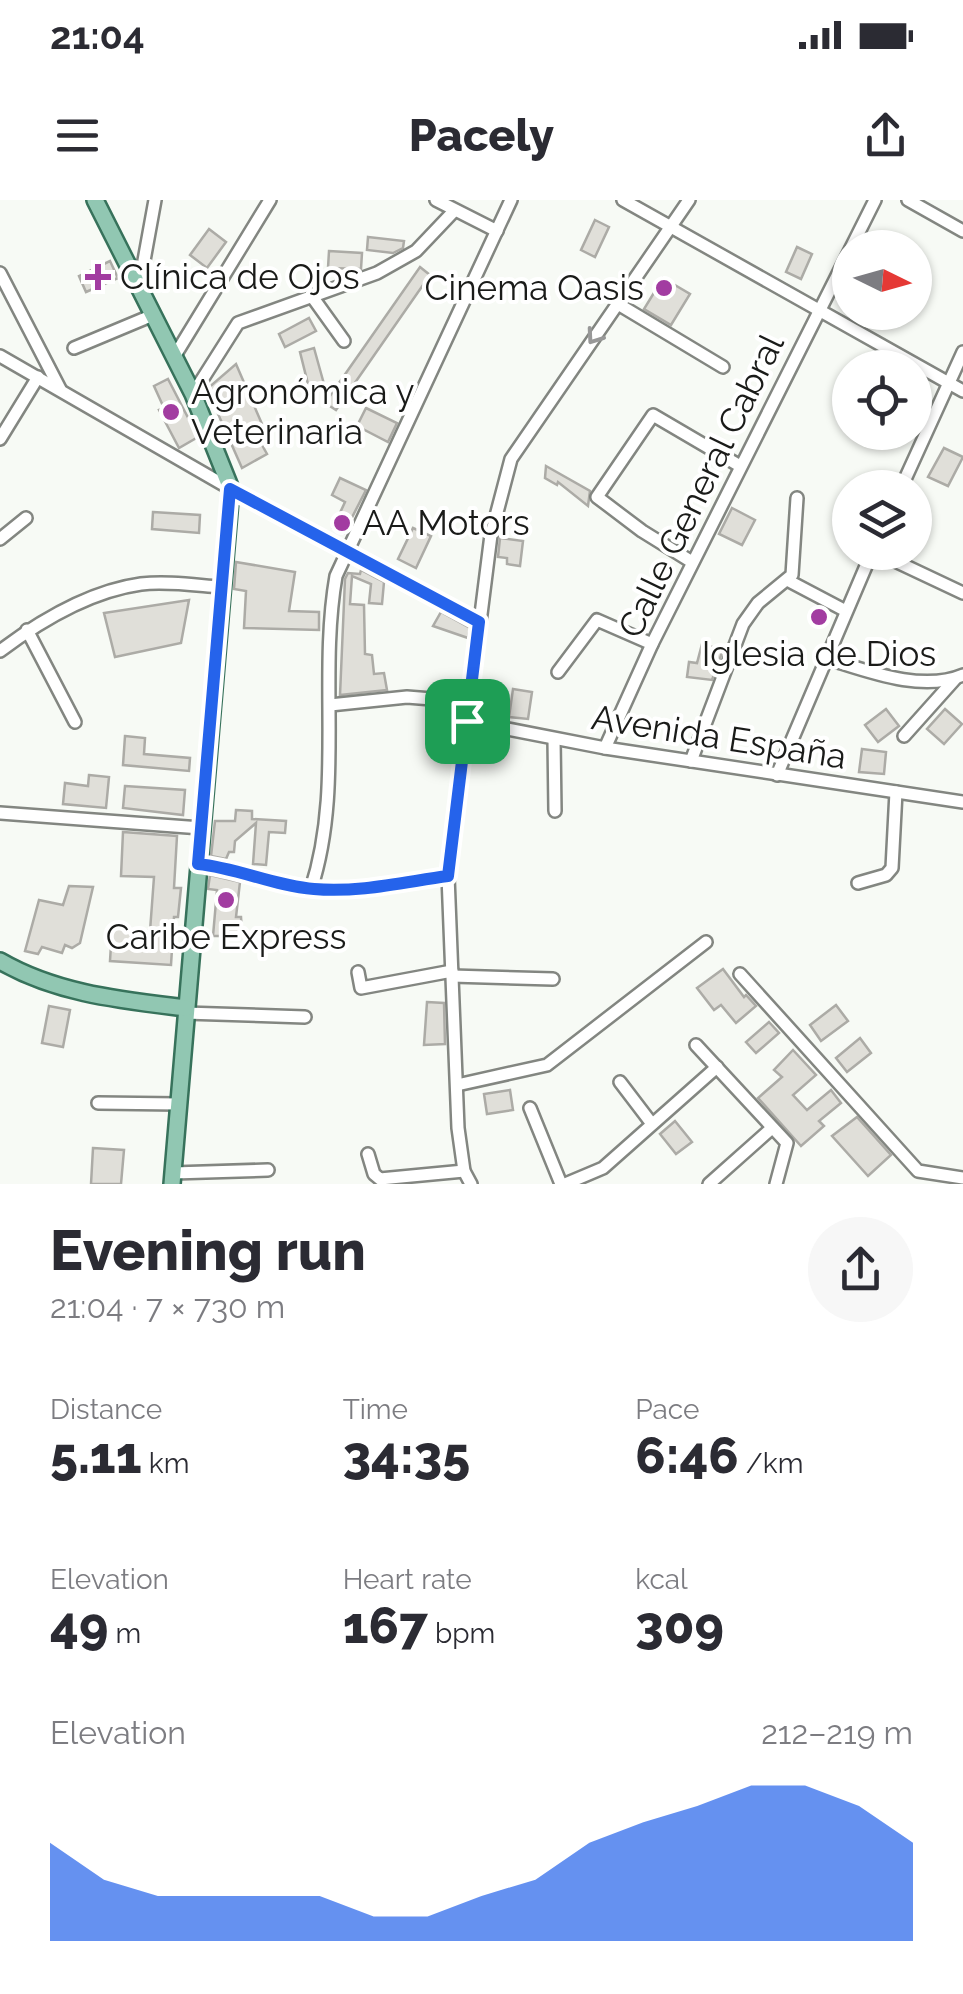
<!DOCTYPE html>
<html lang="en">
<head>
<meta charset="utf-8">
<style>
  :root { --surface:#fff; --page:#f7f7f7; --text:#2b2b33; --muted:#7c7c81; --accent:#2563eb }
  body { margin:0; font-family:Raleway,sans-serif; background:var(--page); color:var(--text); height:100vh; display:flex; flex-direction:column; font-size:38px; white-space:nowrap }
  * { box-sizing:border-box; margin:0 }
  p { font-size:32px; color:var(--muted) }
  .icon { flex:none; width:55px; height:55px; fill:none; stroke:currentColor; stroke-width:2; stroke-linecap:round; stroke-linejoin:round }
  .map { position:relative; height:984px; overflow:hidden }
  .sheet { display:flex; flex-direction:column; background:var(--surface); flex:1 }
  .sheet>* { flex:none }
  .needle { width:65px; rotate:95deg }
  .buttons { position:absolute; left:832px; top:30px; display:grid; gap:20px }
  .buttons a { display:grid; place-items:center; width:100px; height:100px; border-radius:50%; background:var(--surface); box-shadow:0 2px 8px #0004; font-size:50px }
  .pin { position:absolute; display:grid; place-items:center; width:85px; height:85px; color:#fff; margin:-42px; border-radius:20px; box-shadow:0 5px 15px #0006 }
  .round { display:grid; place-items:center; flex:none; width:105px; height:105px; border-radius:52px; background:var(--page) }
  .head { display:flex; align-items:center; justify-content:space-between; height:170px; padding:0 50px }
  h1 { font-size:55px; font-weight:800; line-height:75px }
  .metrics { display:grid; grid-template-columns:repeat(3,1fr); gap:15px; height:170px; padding:10px 50px }
  .metrics div { display:grid; align-content:center }
  .metrics b { font-size:50px; font-weight:800 }
  .metrics small { font-size:28px; font-weight:400 }
  .metrics p { font-size:28px }
  .chart { height:280px; padding:20px 50px }
  .chart p { display:flex; justify-content:space-between }
  .chart svg { width:100%; height:180px; margin-top:10px; fill:var(--accent); opacity:.7 }
  .status { display:flex; justify-content:space-between; align-items:center; height:70px; padding:0 50px; background:var(--surface); direction:ltr }
  .status svg { height:28px; fill:currentColor }
  header { display:flex; justify-content:space-between; align-items:center; height:130px; padding:0 50px; background:var(--surface); font-size:45px; font-weight:800 }
  .map>svg:first-child { display:block }
  .building { fill:#e0dfd9; stroke:#acaba6; stroke-width:2.5 }
  .lines { fill:none; stroke-linecap:round; stroke-linejoin:round }
  .minor-casing { stroke:#838681; stroke-width:16 }
  .major-casing { stroke:#37725b; stroke-width:20 }
  .minor { stroke:#fff; stroke-width:11 }
  .major { stroke:#91c7b2; stroke-width:15 }
  .oneway { stroke:#989898 }
  .route-casing { stroke:#fff; stroke-width:20 }
  .route { stroke:#2563eb; stroke-width:12 }
  .poi-dot { fill:#a23ca1; stroke:#fff; stroke-width:4 }
  .labels { text-anchor:middle; stroke-width:8; stroke-linejoin:round; paint-order:stroke }
  .poi-label { font-size:35px; fill:#1a1b19; stroke:#fff; text-anchor:start }
  .street-label { font-size:35px; fill:#1a1b19; stroke:#fff }
</style>
</head>
<body>
<div class="status"><b>21:04</b><svg viewBox="0 0 49 12"><path d="M0 12V9h3v3zM5 12V6h3v6zM10 12V3h3v9zM15 12V0h3v12zM26 1h20v11H26zM47 4h2v5h-2z"/></svg></div>
<header><svg class="icon" aria-label="menu" viewBox="0 0 24 24"><path d="M4 6h16M4 12h16M4 18h16"/></svg>Pacely<svg class="icon" aria-label="share" viewBox="0 0 24 24"><path d="M12 15V3M7 8l5-5 5 5M5 13v7h14v-7"/></svg></header>
<div class="map">
<svg width="963" height="984" viewBox="0 0 963 984">
  <rect width="100%" height="100%" fill="#f7faf5"/>
  <g class="building">
    <path d="M595,20L609,27L595,57L581,50Z"/>
    <path d="M209,29L226,42L207,68L190,55Z"/>
    <path d="M368,37L404,41L403,48L393,53L367,50Z"/>
    <path d="M797,47L812,54L801,79L786,72Z"/>
    <path d="M329,51L362,53L361,69L328,68Z"/>
    <path d="M110,61L118,78L86,92L79,76Z"/>
    <path d="M420,67L430,75L336,210L325,203Z"/>
    <path d="M663,78L690,94L671,125L644,109Z"/>
    <path d="M309,118L316,131L285,147L279,134Z"/>
    <path d="M314,148L324,184L309,188L300,152Z"/>
    <path d="M236,164L262,224L253,229L267,254L242,268L207,189Z"/>
    <path d="M168,179L198,237L179,248L159,210L164,208L154,186Z"/>
    <path d="M366,208L397,223L388,242L357,226Z"/>
    <path d="M944,248L963,257L948,286L928,277Z"/>
    <path d="M546,266L590,291L588,306L558,282L557,285L545,278Z"/>
    <path d="M340,278L366,290L344,333L333,328L345,302L332,295Z"/>
    <path d="M732,308L755,320L742,345L719,334Z"/>
    <path d="M153,312L200,315L199,333L152,329Z"/>
    <path d="M413,328L431,336L416,368L398,359Z"/>
    <path d="M500,338L523,341L520,366L507,364V358L498,357Z"/>
    <path d="M236,362L295,372L289,411L319,412V430L244,428L246,391L234,389Z"/>
    <path d="M361,370L384,382L382,404L369,403L371,384L352,376L350,404L364,405L365,454L372,455L374,474L384,473L387,490L340,495L345,379L348,373L360,374Z"/>
    <path d="M189,400L181,443L115,457L104,413Z"/>
    <path d="M441,412L470,428L468,438L433,426Z"/>
    <path d="M702,444L723,450L712,480L687,477L689,462L697,463Z"/>
    <path d="M513,489L532,492L528,519L509,517Z"/>
    <path d="M886,509L899,526L878,542L865,525Z"/>
    <path d="M945,509L962,524L944,544L927,529Z"/>
    <path d="M125,536L145,538L144,554L190,558L189,571L123,565Z"/>
    <path d="M862,549L886,552L884,574L859,572Z"/>
    <path d="M89,575L109,577L106,608L63,604L65,583L88,586Z"/>
    <path d="M125,586L185,590L183,615L123,608Z"/>
    <path d="M236,610L252,611V619L286,621L285,633L269,632L266,665L253,664L256,623L235,641L234,652H229L226,659L211,656L215,621H235Z"/>
    <path d="M123,632L177,636L174,688H181L178,717H174L171,765L110,761L112,728L150,731L154,677L121,676Z"/>
    <path d="M210,675L240,682L236,717H241L242,732L238,736H213L217,690L208,689Z"/>
    <path d="M69,686L93,687L80,743L72,748L65,745L62,753L42,747L38,754L25,751L39,700L63,705Z"/>
    <path d="M723,769L744,797L746,795L756,806L736,823L721,805L714,810L697,788Z"/>
    <path d="M427,802L444,803L445,844L424,845Z"/>
    <path d="M836,805L848,821L821,841L810,825Z"/>
    <path d="M49,806L70,810L63,847L42,843Z"/>
    <path d="M769,822L779,833L756,853L746,842Z"/>
    <path d="M860,838L871,853L847,872L836,858Z"/>
    <path d="M793,850L816,875L793,895L807,910L831,890L841,903L819,921L824,926L801,946L758,898L782,877L774,870Z"/>
    <path d="M510,890L513,910L487,914L484,894Z"/>
    <path d="M857,917L891,955L868,976L832,936Z"/>
    <path d="M675,921L692,942L676,954L660,934Z"/>
    <path d="M93,948L124,950L121,984H91Z"/>
  </g>
  <g class="lines">
    <defs>
      <g id="minor">
        <path d="M436,0L497,31"/>
        <path d="M623,0L963,191"/>
        <path d="M908,0L963,31"/>
        <path d="M851,48L875,0"/>
        <path d="M0,73L60,189"/>
        <path d="M139,88L155,0"/>
        <path d="M311,95L344,141"/>
        <path d="M618,104L723,167"/>
        <path d="M74,148L153,115"/>
        <path d="M0,156L231,289L479,422"/>
        <path d="M174,157L270,0"/>
        <path d="M193,194L238,123L377,73L416,51L454,11"/>
        <path d="M0,239L38,177"/>
        <path d="M901,288L963,152"/>
        <path d="M0,339L26,318"/>
        <path d="M876,352L963,393"/>
        <path d="M692,362L642,331L597,297L653,215L740,266"/>
        <path d="M789,381L846,411"/>
        <path d="M27,430L75,522"/>
        <path d="M0,451C40,421 90,391 141,384C166,381 194,385 219,387"/>
        <path d="M825,458C865,470 921,493 963,475"/>
        <path d="M558,472L597,420L652,444"/>
        <path d="M330,505L407,497L469,502"/>
        <path d="M467,521L605,548L963,602"/>
        <path d="M904,536L955,479"/>
        <path d="M554,539L555,611"/>
        <path d="M605,548L652,444L850,50"/>
        <path d="M691,561L743,424L758,403L792,375L797,298"/>
        <path d="M777,575L872,352"/>
        <path d="M0,613L201,628"/>
        <path d="M198,664C236,668 269,683 306,688C353,695 402,682 448,676"/>
        <path d="M858,683L886,675L892,668L896,592"/>
        <path d="M311,689C344,588 318,479 336,376L511,0"/>
        <path d="M358,772L361,788L452,771"/>
        <path d="M740,774L918,971L963,978"/>
        <path d="M452,776L553,779"/>
        <path d="M185,813L305,817"/>
        <path d="M696,845L787,943L776,984"/>
        <path d="M620,882L652,924"/>
        <path d="M457,885L547,865L706,742"/>
        <path d="M98,903L178,904"/>
        <path d="M530,908L561,984"/>
        <path d="M368,954L374,974L380,979L464,971"/>
        <path d="M173,973L268,970"/>
        <path d="M471,984L464,971L458,928L448,676L491,335L511,259L689,0"/>
        <path d="M565,984L603,968L717,867"/>
        <path d="M709,984L772,928"/>
      </g>
      <g id="major">
        <path d="M95,0L193,194L231,289L172,984"/>
        <path d="M0,761C57,794 121,800 186,808"/>
      </g>
    </defs>
    <use href="#minor" class="minor-casing"/>
    <use href="#major" class="major-casing"/>
    <use href="#minor" class="minor"/>
    <use href="#major" class="major"/>
  </g>
  <defs><path id="oneway-chevron" d="M-2-3.5L2.5 0L-2 3.5" fill="none" stroke-width="1.6" stroke-linecap="round" stroke-linejoin="round" transform="scale(2.5)"/></defs>
  <use class="oneway" href="#oneway-chevron" transform="translate(594 137) rotate(125)"/>
  <g class="lines">
    <defs>
      <path id="route" d="M230,289L479,422L448,676C404,682 359,693 314,689C274,686 238,668 198,664Z"/>
    </defs>
    <use href="#route" class="route-casing"/>
    <use href="#route" class="route"/>
  </g>
  <g class="poi-dot">
    <path d="M93 62h10v10h10v10h-10v10h-10v-10h-10v-10h10z"/>
    <circle cx="664" cy="88" r="10"/>
    <circle cx="171" cy="212" r="10"/>
    <circle cx="342" cy="323" r="10"/>
    <circle cx="819" cy="417" r="10"/>
    <circle cx="226" cy="700" r="10"/>
  </g>
  <g class="labels">
    <g class="poi-label">
      <text x="120" y="89">Clínica de Ojos</text>
      <text x="644" y="100" text-anchor="end">Cinema Oasis</text>
      <text x="191" y="204">Agronómica y<tspan x="191" dy="40">Veterinaria</tspan></text>
      <text x="362" y="335">AA Motors</text>
      <text x="819" y="466" text-anchor="middle">Iglesia de Dios</text>
      <text x="226" y="749" text-anchor="middle">Caribe Express</text>
    </g>
    <g class="street-label">
      <text transform="translate(701 286) rotate(-64)" y="12">Calle General Cabral</text>
      <text transform="translate(719 537) rotate(9)" y="12">Avenida España</text>
    </g>
  </g>
</svg>
<div class="buttons">
<a><svg class="needle" viewBox="-14 -14 28 28"><path d="M0-13l5 13h-10z" fill="#e53935"/><path d="M0 13l5-13h-10z" fill="#7c7c81"/></svg></a>
<a><svg class="icon" aria-label="locate" viewBox="0 0 24 24"><circle cx="12" cy="12" r="6"/><path d="M12 2v4M12 18v4M2 12h4M18 12h4"/></svg></a>
<a><svg class="icon" aria-label="layers" viewBox="0 0 24 24"><path d="M12 4l9 5-9 5-9-5zM3 14l9 5 9-5"/></svg></a>
</div>
<div class="pin" style="left:467px;top:521px;background:#1e9e55"><svg class="icon" aria-label="arrive" viewBox="0 0 24 24"><path d="M6 21V4h12l-3 4 3 4H6"/></svg></div>
</div>
<section class="sheet">
<div class="head"><div><h1>Evening run</h1><p>21:04 · 7 × 730 m</p></div><a class="round"><svg class="icon" aria-label="share" viewBox="0 0 24 24"><path d="M12 15V3M7 8l5-5 5 5M5 13v7h14v-7"/></svg></a></div>
<div class="metrics">
<div><p>Distance</p><b>5.11<small> km</small></b></div>
<div><p>Time</p><b>34:35</b></div>
<div><p>Pace</p><b>6:46<small> /km</small></b></div>
</div>
<div class="metrics">
<div><p>Elevation</p><b>49<small> m</small></b></div>
<div><p>Heart rate</p><b>167<small> bpm</small></b></div>
<div><p>kcal</p><b>309</b></div>
</div>
<div class="chart"><p><span>Elevation</span>212–219 m</p>
<svg viewBox="0 0 160 44" preserveAspectRatio="none"><path d="M0 44V20L10 29L20 33L30 33L40 33L50 33L60 38L70 38L80 33L90 29L100 20L110 15L120 11L130 6L140 6L150 11L160 20V44z"/></svg>
</div>
</section>
</body>
</html>
